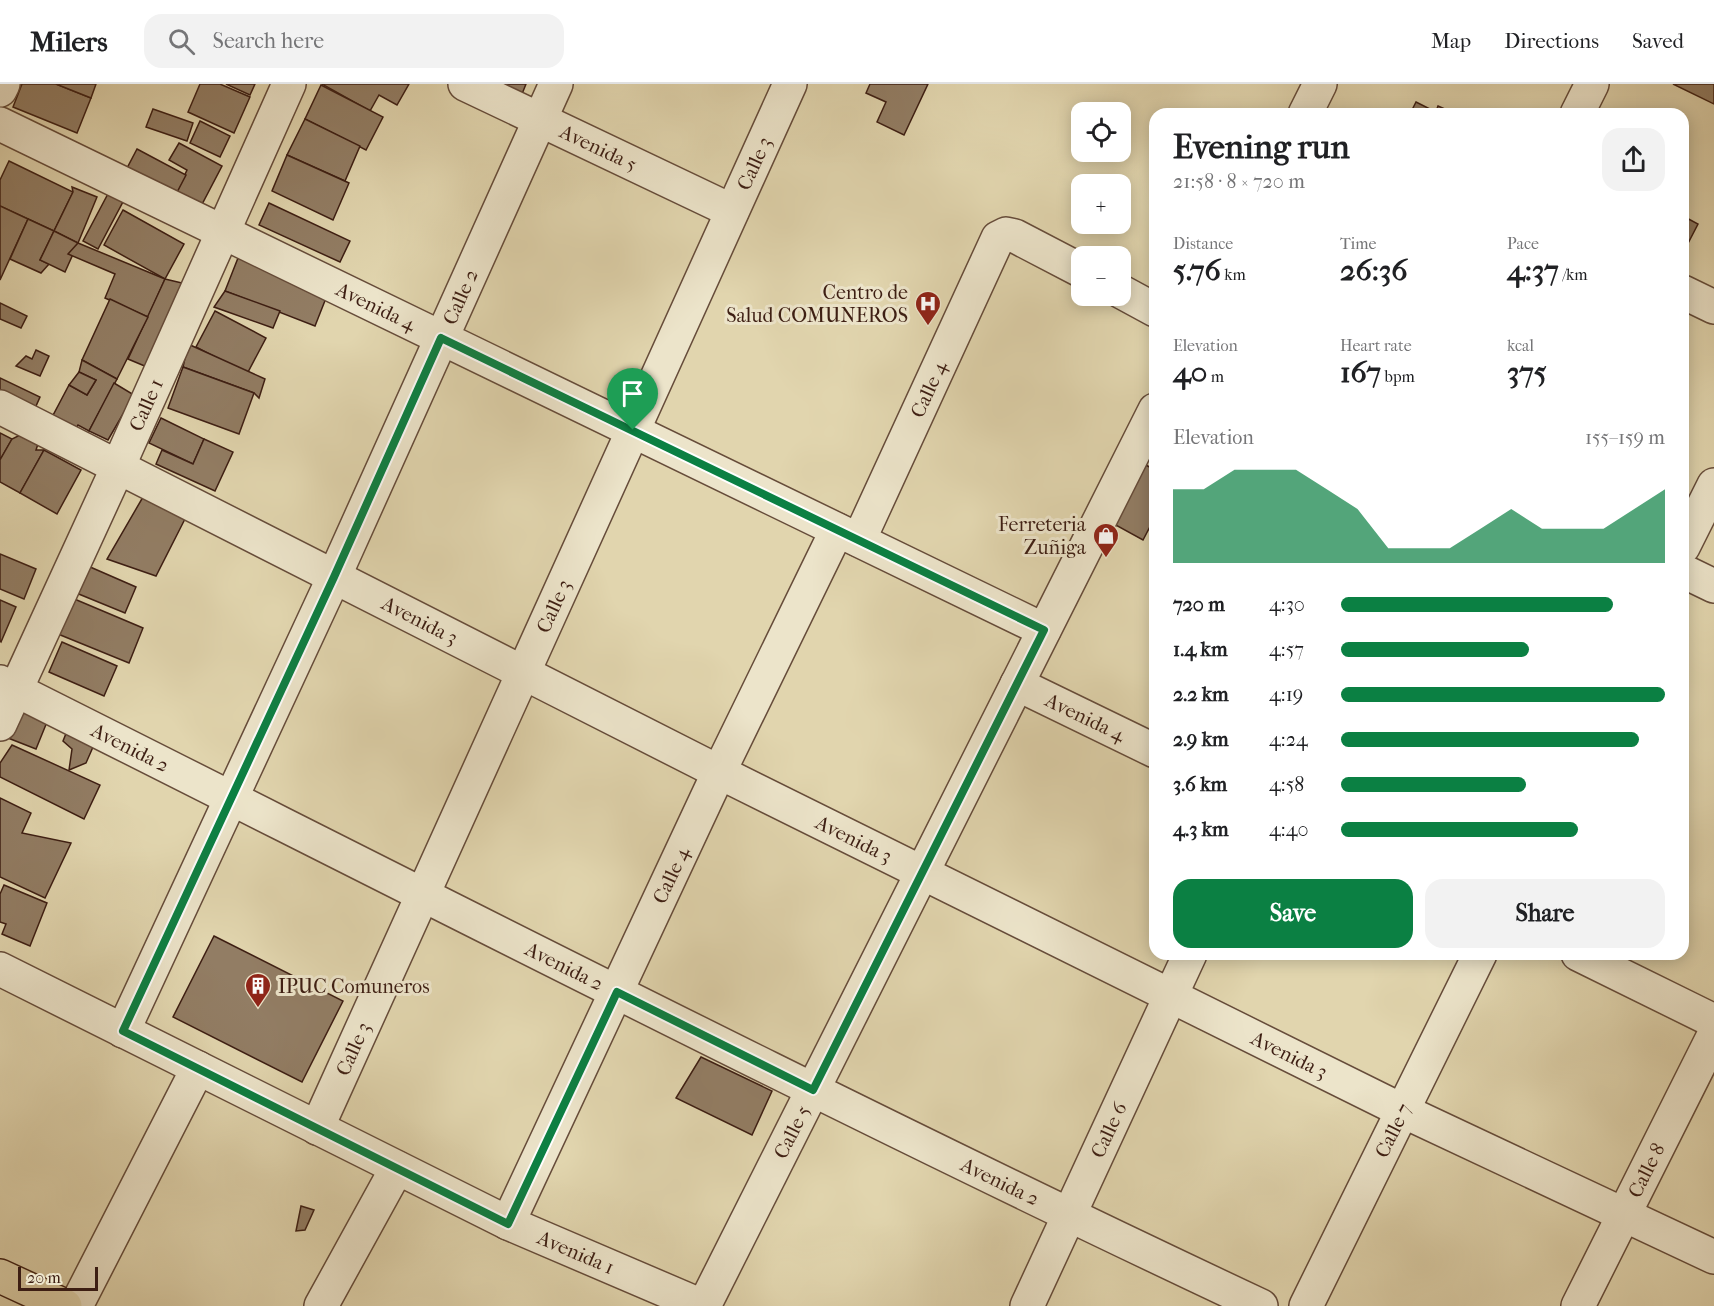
<!DOCTYPE html>
<html lang="en">
<head>
<meta charset="utf-8">
<style>
  :root { --surface:#fff; --page:#f2f2f2; --text:#202124; --muted:#757577; --line:#e0e0e0; --accent:#0b8043 }
  body { margin:0; font-family:"IM FELL French Canon",serif; background:var(--page); color:var(--text); height:100vh; display:flex; flex-direction:column; font-size:22px; white-space:nowrap }
  * { box-sizing:border-box; margin:0 }
  p { font-size:20px; color:var(--muted) }
  .icon { flex:none; width:33px; height:33px; fill:none; stroke:currentColor; stroke-width:2; stroke-linecap:round; stroke-linejoin:round }
  .map { position:relative; flex:1; overflow:hidden }
  .details { position:absolute; left:1149px; top:24px; width:540px; height:852px; display:flex; flex-direction:column; background:var(--surface); border-radius:18px; box-shadow:0 3px 15px #0003 }
  .details>* { flex:none }
  .fabs { position:absolute; left:1071px; top:18px; display:grid; gap:12px }
  .fabs a { display:grid; place-items:center; width:60px; height:60px; border-radius:12px; background:var(--surface); box-shadow:0 3px 15px #0003; font-size:30px }
  .scale { position:absolute; left:18px; bottom:15px; width:80px; box-sizing:border-box; padding-left:6px; border:3px solid #3d1e13; border-top:0; font-size:16px; line-height:21px; white-space:nowrap; color:#3d1e13; -webkit-text-stroke:4px #ece4ca; paint-order:stroke }
  .pin { position:absolute; display:grid; place-items:center; width:51px; height:51px; color:#fff; margin:-62px -26px; border-radius:50% 50% 50% 0; rotate:-45deg; box-shadow:0 0 6px #0007 }
  .pin .icon { rotate:45deg }
  .round { display:grid; place-items:center; flex:none; width:63px; height:63px; border-radius:18px; background:var(--page) }
  .headline { display:flex; align-items:center; justify-content:space-between; height:102px; padding:0 24px }
  h1 { font-size:33px; font-weight:800; line-height:45px }
  .figures { display:grid; grid-template-columns:repeat(3,1fr); gap:9px; height:102px; padding:6px 24px }
  .figures div { display:grid; align-content:center }
  .figures b { font-size:30px; font-weight:800 }
  .figures small { font-size:16px; font-weight:400 }
  .figures p { font-size:16px }
  .chart { height:168px; padding:12px 24px }
  .chart p { display:flex; justify-content:space-between }
  .chart svg { width:100%; height:108px; margin-top:6px; fill:var(--accent); opacity:.7 }
  .action { display:flex; gap:12px; margin-top:auto; padding:12px 24px }
  .action a { flex:1; height:69px; border-radius:18px; background:var(--accent); color:#fff; font-size:24px; font-weight:800; line-height:69px; text-align:center }
  .action a+a { background:var(--page); color:var(--text) }
  ul { padding:0 24px; list-style:none; font-size:20px }
  li { display:grid; grid-template-columns:96px 72px 1fr; align-items:center; height:45px }
  li i { height:15px; border-radius:8px; background:var(--accent) }
  header { display:flex; align-items:center; gap:36px; box-sizing:border-box; height:84px; padding:0 30px; background:var(--surface); border-bottom:2px solid var(--line) }
  header strong { font-size:28px }
  nav { display:flex; gap:33px; margin-inline-start:auto; font-size:21px }
  .search { width:420px; height:54px; background:var(--page); display:flex; align-items:center; gap:15px; box-sizing:border-box; padding:0 21px; border-radius:18px; color:var(--muted); font-size:22px }
  .map>svg:first-child { display:block }
  .building { fill:#927d64; stroke:#3d1e13; stroke-width:1.5 }
  .lines { fill:none; stroke-linecap:round; stroke-linejoin:round }
  .minor-casing { stroke:#664c3a; stroke-width:36 }
  .major-casing { stroke:#3d1e13; stroke-width:36 }
  .minor { stroke:#ece4ca; stroke-width:33 }
  .major { stroke:#e1d5ae; stroke-width:33 }
  .route-casing { stroke:#fff; stroke-width:12 }
  .route { stroke:#0b8043; stroke-width:8 }
  .labels { text-anchor:middle; stroke-width:6; stroke-linejoin:round; paint-order:stroke }
  .street-label { font-size:20px; fill:#3d1e13; stroke:#ece4ca }
  .poi-label { font-size:20px; fill:#3d1e13; stroke:#ece4ca; text-anchor:end }
</style>
</head>
<body>
<header>
<strong>Milers</strong>
<div class="search"><svg class="icon" aria-label="search" viewBox="0 0 24 24"><circle cx="10" cy="10" r="6"/><path d="M15 15l6 6"/></svg>Search here</div>
<nav><a>Map</a><a>Directions</a><a>Saved</a></nav>
</header>
<div class="map">
<svg width="1714" height="1222" viewBox="0 0 1714 1222">
  <rect width="100%" height="100%" fill="#e1d5ae"/>
  <filter id="stains"><feTurbulence type="fractalNoise" baseFrequency=".00333" numOctaves="4"/><feColorMatrix values="0 0 0 0 .2 0 0 0 0 .09 0 0 0 0 .02 0 0 0 .5 -.17"/></filter>
  <radialGradient id="worn" r=".72"><stop offset=".6" stop-color="#630" stop-opacity="0"/><stop offset="1" stop-color="#630" stop-opacity=".3"/></radialGradient>
  <g class="building">
    <path d="M22,0H56L91,14L77,49L13,23Z"/>
    <path d="M56,0H96L91,14Z"/>
    <path d="M200,0H220L250,13L234,49L188,28Z"/>
    <path d="M226,0H255L250,11Z"/>
    <path d="M322,0H409L397,21L379,11L370,27Z"/>
    <path d="M502,0H526L522,10Z"/>
    <path d="M870,0H928L904,51L877,38L886,18L866,9Z"/>
    <path d="M1673,0H1714V20Z"/>
    <path d="M321,1L383,33L366,66L305,35Z"/>
    <path d="M1416,18L1434,27L1432,30H1410Z"/>
    <path d="M1438,22L1456,30H1435Z"/>
    <path d="M153,25L193,39L187,57L146,43Z"/>
    <path d="M305,35L360,62L345,97L287,71Z"/>
    <path d="M200,37L230,52L220,73L190,59Z"/>
    <path d="M179,59L222,82L199,126L174,114L187,86L169,76Z"/>
    <path d="M137,65L186,91L174,114L125,88Z"/>
    <path d="M287,71L349,99L333,136L272,107Z"/>
    <path d="M9,77L73,108L54,147L0,122V96Z"/>
    <path d="M72,103L97,113L78,159L54,147L73,108Z"/>
    <path d="M110,106L125,114L98,165L83,157Z"/>
    <path d="M269,119L350,157L340,178L259,141Z"/>
    <path d="M0,122L28,135L0,196Z"/>
    <path d="M123,126L184,160L165,195L104,161Z"/>
    <path d="M1683,132L1698,140L1683,169Z"/>
    <path d="M28,135L54,147L40,176L49,180L41,189L10,175Z"/>
    <path d="M54,147L78,159L65,188L40,176Z"/>
    <path d="M78,159L165,195L148,233L105,214L115,190L68,170Z"/>
    <path d="M238,174L328,209L315,242L225,207Z"/>
    <path d="M165,195L182,199L147,283L128,275Z"/>
    <path d="M225,207L280,227L273,244L214,223Z"/>
    <path d="M110,215L148,233L117,295L82,276Z"/>
    <path d="M0,219L27,232L21,244L0,235Z"/>
    <path d="M215,227L266,254L247,290L196,263Z"/>
    <path d="M188,260L265,295L259,314L254,309L183,283Z"/>
    <path d="M36,266L49,272L40,292L16,282L26,272L32,275Z"/>
    <path d="M82,276L117,295L89,347L78,341L74,349L50,337L69,301L87,311L96,296L79,288Z"/>
    <path d="M183,283L254,309L239,350L168,324Z"/>
    <path d="M79,288L96,296L87,311L69,301Z"/>
    <path d="M0,294L40,313L32,331L0,315Z"/>
    <path d="M114,299L134,311L108,356L89,347Z"/>
    <path d="M161,334L204,355L193,380L149,359Z"/>
    <path d="M0,349L12,355L0,376Z"/>
    <path d="M24,349L40,354L36,366H44L20,409L0,398V376L12,355Z"/>
    <path d="M204,355L233,368L215,407L156,380L162,366L193,380Z"/>
    <path d="M44,366L81,386L57,430L20,409Z"/>
    <path d="M1144,380L1155,386V433L1143,456L1112,439Z"/>
    <path d="M143,413L188,429L156,492L107,475Z"/>
    <path d="M0,470L36,485L24,515L0,505Z"/>
    <path d="M81,479L136,503L125,529L69,506Z"/>
    <path d="M72,514L143,544L129,579L58,550Z"/>
    <path d="M0,516L16,523L1,558L0,557Z"/>
    <path d="M62,558L117,582L104,612L49,588Z"/>
    <path d="M19,626L47,638L36,665L8,654Z"/>
    <path d="M69,642L97,654L86,679L69,686L72,665L63,657Z"/>
    <path d="M12,661L100,701L84,735L0,693V679Z"/>
    <path d="M0,714L31,729L22,749L71,759L45,814L0,793Z"/>
    <path d="M4,801L47,819L30,862L2,850L6,840L0,838V810Z"/>
    <path d="M214,852L343,917L302,998L173,933Z"/>
    <path d="M701,973L772,1007L752,1051L676,1014Z"/>
    <path d="M301,1122L314,1126L305,1146L296,1147Z"/>
  </g>
  <g class="lines">
    <defs>
      <g id="minor">
        <path id="s1" d="M465,0L732,127"/>
        <path d="M0,6L3,0"/>
        <path d="M1305,30L1320,0"/>
        <path d="M1577,30L1592,0"/>
        <path id="s2" d="M0,40L1044,546"/>
        <path d="M1120,207L1155,226"/>
        <path d="M1683,208L1714,223"/>
        <path id="s3" d="M0,323L719,688L1401,1026L1714,1173"/>
        <path id="s4" d="M859,456L998,154L1006,150L1015,152L1082,187"/>
        <path d="M1683,463L1714,401"/>
        <path d="M1683,487L1714,502"/>
        <path id="s5" d="M0,598C419,808 837,1023 1261,1222"/>
        <path id="s6" d="M1017,600L1155,667"/>
        <path id="s7" d="M0,640L118,383L289,0"/>
        <path d="M1578,870L1714,937"/>
        <path id="s8" d="M0,885L508,1139L702,1222"/>
        <path id="s9" d="M123,947L334,493L556,0"/>
        <path id="s10" d="M317,1044L790,0"/>
        <path id="s11" d="M508,1139L719,688L837,446"/>
        <path d="M76,1222L198,984"/>
        <path d="M321,1222L397,1084"/>
        <path id="s12" d="M704,1222L1155,326"/>
        <path id="s13" d="M1027,1222L1190,870"/>
        <path id="s14" d="M1306,1222L1480,870"/>
        <path id="s15" d="M1578,1222L1714,951"/>
      </g>
      <path id="major" d="M0,1192L65,1222"/>
    </defs>
    <use href="#minor" class="minor-casing"/>
    <use href="#major" class="major-casing"/>
    <use href="#minor" class="minor"/>
    <use href="#major" class="major"/>
  </g>
  <g class="lines">
    <defs>
      <path id="route" d="M441,254L1044,546L813,1006L617,908L508,1140L123,947L334,493Z"/>
    </defs>
    <use href="#route" class="route-casing"/>
    <use href="#route" class="route"/>
  </g>
  <defs>
    <symbol id="hospital-pin" viewBox="-11 -11 22 30"><path d="M0 17L-7.5 6A9.5 9.5 0 1 1 7.5 6Z" fill="#8f2418" stroke="#ece4ca"/><path d="M-5-5h3v3.5h4V-5h3V5h-3V1.5h-4V5h-3Z" fill="#fff"/></symbol>
    <symbol id="shop-pin" viewBox="-11 -11 22 30"><path d="M0 17L-7.5 6A9.5 9.5 0 1 1 7.5 6Z" fill="#8f2418" stroke="#ece4ca"/><path d="M-5-2.5h2.3a2.7 3.5 0 0 1 5.4 0H5L5.5 6h-11ZM-1.5-2.5h3a1.5 2.3 0 0 0-3 0Z" fill="#fff"/></symbol>
    <symbol id="building-pin" viewBox="-11 -11 22 30"><path d="M0 17L-7.5 6A9.5 9.5 0 1 1 7.5 6Z" fill="#8f2418" stroke="#ece4ca"/><path d="M-4-6H4V6H1V3H-1V6H-4ZM-2.5-4.3h1.7v1.8h-1.7ZM.8-4.3h1.7v1.8H.8ZM-2.5-1h1.7V.8h-1.7ZM.8-1h1.7V.8H.8Z" fill="#fff"/></symbol>
  </defs>
  <g fill-rule="evenodd">
    <use href="#hospital-pin" x="913" y="205" width="30" height="40"/>
    <use href="#shop-pin" x="1091" y="437" width="30" height="40"/>
    <use href="#building-pin" x="243" y="887" width="30" height="40"/>
  </g>
  <g class="labels">
    <g class="street-label">
      <text dy="7" stroke="none"><textPath href="#s1" startOffset="148">Avenida 5</textPath></text>
      <text dy="7" stroke="none"><textPath href="#s10" startOffset="1059">Calle 3</textPath></text>
      <text dy="7" stroke="none"><textPath href="#s9" startOffset="808">Calle 2</textPath></text>
      <text dy="7" stroke="none"><textPath href="#s2" startOffset="418">Avenida 4</textPath></text>
      <text dy="7" stroke="none"><textPath href="#s4" startOffset="166">Calle 4</textPath></text>
      <text dy="7" stroke="none"><textPath href="#s7" startOffset="351">Calle 1</textPath></text>
      <text dy="7" stroke="none"><textPath href="#s10" startOffset="573">Calle 3</textPath></text>
      <text dy="7" stroke="none"><textPath href="#s3" startOffset="471">Avenida 3</textPath></text>
      <text dy="7" stroke="none"><textPath href="#s6" startOffset="76">Avenida 4</textPath></text>
      <text dy="7" stroke="none"><textPath href="#s5" startOffset="146">Avenida 2</textPath></text>
      <text dy="7" stroke="none"><textPath href="#s3" startOffset="957">Avenida 3</textPath></text>
      <text dy="7" stroke="none"><textPath href="#s11" startOffset="384">Calle 4</textPath></text>
      <text dy="7" stroke="none"><textPath href="#s5" startOffset="632">Avenida 2</textPath></text>
      <text dy="7" stroke="none"><textPath href="#s10" startOffset="87">Calle 3</textPath></text>
      <text dy="7" stroke="none"><textPath href="#s3" startOffset="1443">Avenida 3</textPath></text>
      <text dy="7" stroke="none"><textPath href="#s14" startOffset="196">Calle 7</textPath></text>
      <text dy="7" stroke="none"><textPath href="#s13" startOffset="194">Calle 6</textPath></text>
      <text dy="7" stroke="none"><textPath href="#s12" startOffset="195">Calle 5</textPath></text>
      <text dy="7" stroke="none"><textPath href="#s15" startOffset="152">Calle 8</textPath></text>
      <text dy="7" stroke="none"><textPath href="#s5" startOffset="1118">Avenida 2</textPath></text>
      <text dy="7" stroke="none"><textPath href="#s8" startOffset="642">Avenida 1</textPath></text>
    </g>
    <g class="poi-label">
      <text x="908" y="215">Centro de<tspan x="908" dy="23">Salud COMUNEROS</tspan></text>
      <text x="1086" y="447">Ferreteria<tspan x="1086" dy="23">Zuñiga</tspan></text>
      <text x="278" y="909" text-anchor="start">IPUC Comuneros</text>
    </g>
  </g>
  <rect width="100%" height="100%" filter="url(#stains)"/>
  <rect width="100%" height="100%" fill="url(#worn)"/>
</svg>
<div class="fabs">
<a><svg class="icon" aria-label="locate" viewBox="0 0 24 24"><circle cx="12" cy="12" r="6"/><path d="M12 2v4M12 18v4M2 12h4M18 12h4"/></svg></a>
<a>+</a>
<a>−</a>
</div>
<div class="scale">20 m</div>
<div class="pin" style="left:633px;top:346px;background:#1e9e55"><svg class="icon" aria-label="arrive" viewBox="0 0 24 24"><path d="M6 21V4h12l-3 4 3 4H6"/></svg></div>
<section class="details">
<div class="headline"><div><h1>Evening run</h1><p>21:58 · 8 × 720 m</p></div><a class="round"><svg class="icon" aria-label="share" viewBox="0 0 24 24"><path d="M12 15V3M7 8l5-5 5 5M5 13v7h14v-7"/></svg></a></div>
<div class="figures">
<div><p>Distance</p><b>5.76<small> km</small></b></div>
<div><p>Time</p><b>26:36</b></div>
<div><p>Pace</p><b>4:37<small> /km</small></b></div>
</div>
<div class="figures">
<div><p>Elevation</p><b>40<small> m</small></b></div>
<div><p>Heart rate</p><b>167<small> bpm</small></b></div>
<div><p>kcal</p><b>375</b></div>
</div>
<div class="chart"><p><span>Elevation</span>155–159 m</p>
<svg viewBox="0 0 160 44" preserveAspectRatio="none"><path d="M0 44V14L10 14L20 6L30 6L40 6L50 14L60 22L70 38L80 38L90 38L100 30L110 22L120 30L130 30L140 30L150 22L160 14V44z"/></svg>
</div>
<ul>
<li><b>720 m</b>4:30<i style="width:84%"></i></li>
<li><b>1.4 km</b>4:57<i style="width:58%"></i></li>
<li><b>2.2 km</b>4:19<i style="width:100%"></i></li>
<li><b>2.9 km</b>4:24<i style="width:92%"></i></li>
<li><b>3.6 km</b>4:58<i style="width:57%"></i></li>
<li><b>4.3 km</b>4:40<i style="width:73%"></i></li>
</ul>
<div class="action"><a>Save</a><a>Share</a></div>
</section>
</div>
</body>
</html>
